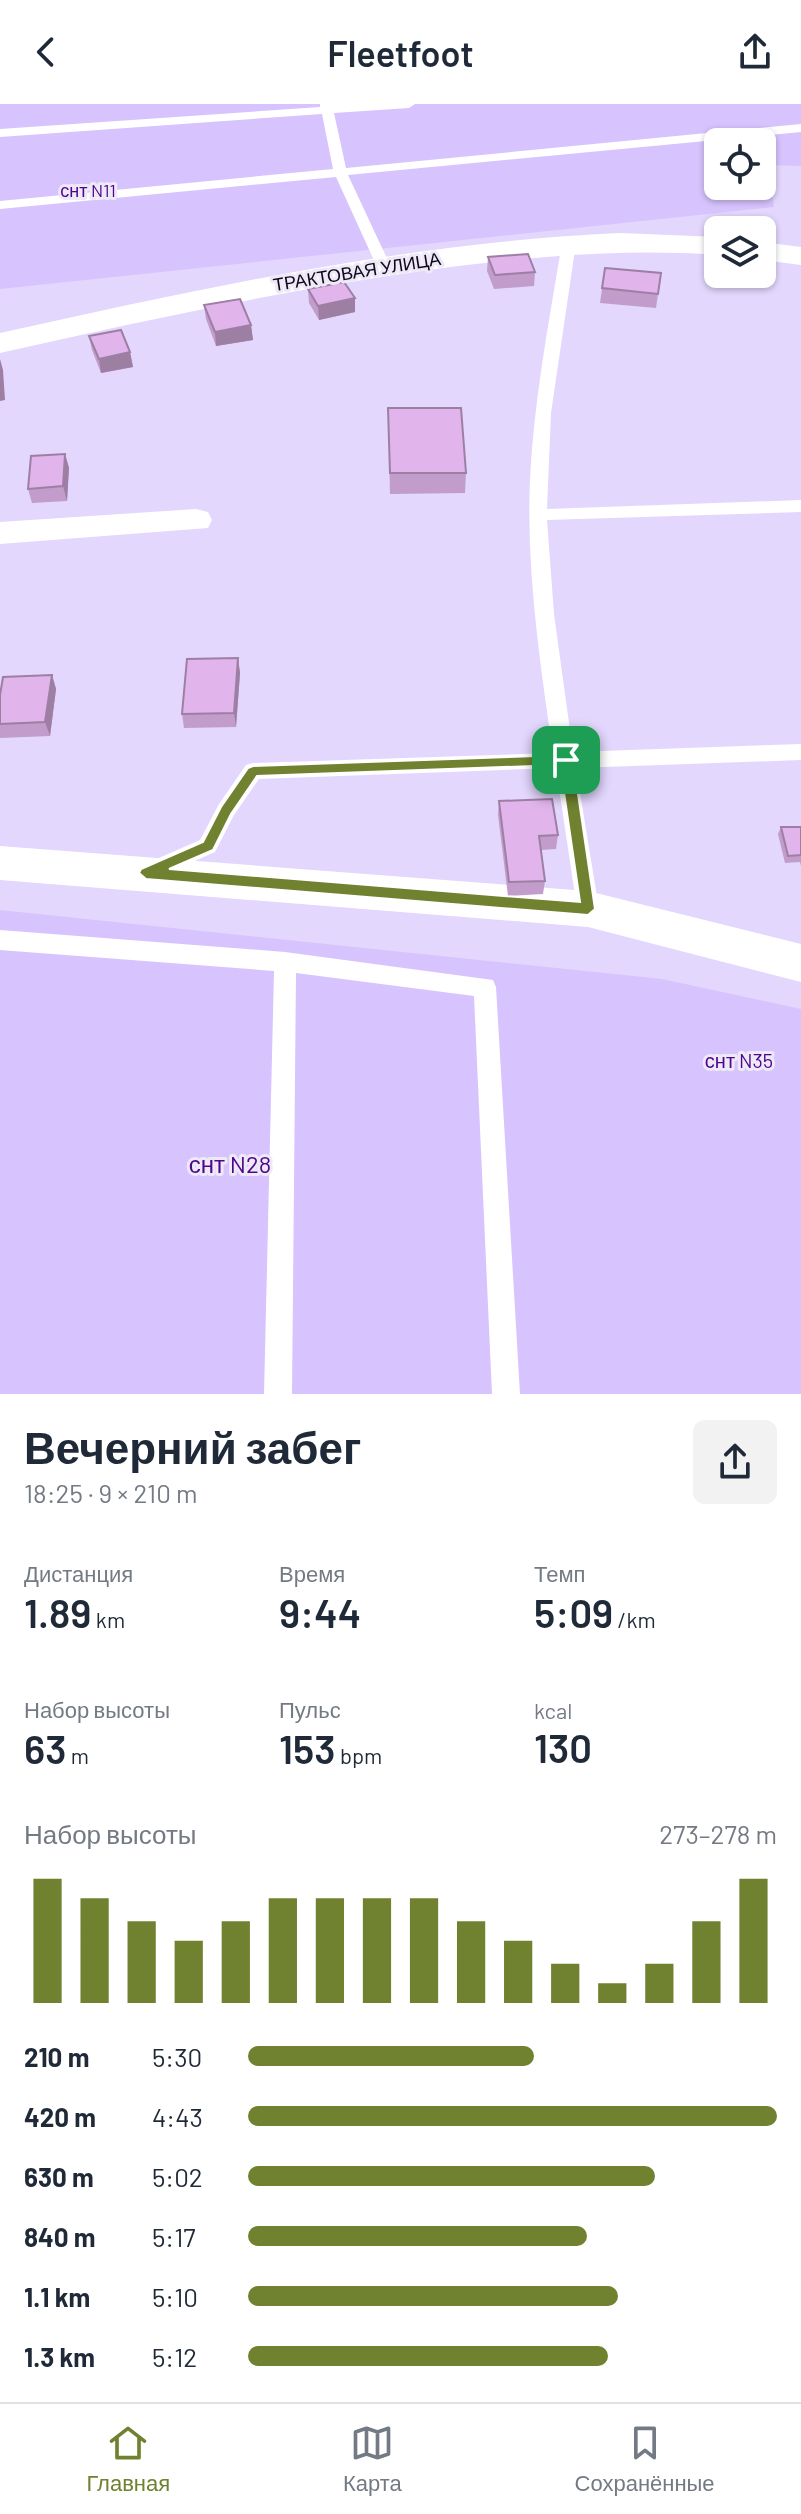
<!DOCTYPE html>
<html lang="ru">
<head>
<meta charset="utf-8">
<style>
  :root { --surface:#fff; --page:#f2f2f3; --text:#1f2937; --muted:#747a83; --line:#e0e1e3; --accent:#708130 }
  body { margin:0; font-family:Barlow,sans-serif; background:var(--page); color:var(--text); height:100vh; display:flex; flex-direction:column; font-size:30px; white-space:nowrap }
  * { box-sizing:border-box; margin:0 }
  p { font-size:26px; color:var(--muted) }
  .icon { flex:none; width:44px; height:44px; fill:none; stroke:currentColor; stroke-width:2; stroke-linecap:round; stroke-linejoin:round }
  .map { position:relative; height:1290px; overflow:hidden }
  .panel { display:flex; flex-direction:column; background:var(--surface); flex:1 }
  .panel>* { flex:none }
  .fabs { position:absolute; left:704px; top:24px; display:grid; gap:16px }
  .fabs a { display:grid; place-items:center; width:72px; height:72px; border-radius:12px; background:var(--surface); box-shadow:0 2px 6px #0004; font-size:40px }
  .pin { position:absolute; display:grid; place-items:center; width:68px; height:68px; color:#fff; margin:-34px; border-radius:16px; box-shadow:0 4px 12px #0006 }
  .round { display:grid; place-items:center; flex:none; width:84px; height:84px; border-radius:12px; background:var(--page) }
  .summary { display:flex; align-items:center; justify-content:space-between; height:136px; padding:0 24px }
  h1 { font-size:44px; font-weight:600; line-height:60px }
  .figures { display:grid; grid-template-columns:repeat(3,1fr); gap:12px; height:136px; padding:8px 24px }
  .figures div { display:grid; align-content:center }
  .figures b { font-size:40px; font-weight:600 }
  .figures small { font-size:22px; font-weight:400 }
  .figures p { font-size:22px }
  .chart { height:224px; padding:16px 24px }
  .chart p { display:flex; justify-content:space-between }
  .chart svg { width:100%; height:144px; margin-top:8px; stroke:var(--accent); stroke-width:6 }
  ul { padding:0 24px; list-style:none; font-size:26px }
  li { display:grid; grid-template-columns:128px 96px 1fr; align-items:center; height:60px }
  li i { height:20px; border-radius:10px; background:var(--accent) }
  header { display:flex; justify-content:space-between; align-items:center; height:104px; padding:0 24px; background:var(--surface); font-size:36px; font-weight:600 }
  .tab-bar { display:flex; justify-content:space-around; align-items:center; height:112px; border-top:2px solid var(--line); background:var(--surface); font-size:22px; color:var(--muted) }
  .tab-bar a { display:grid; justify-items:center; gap:4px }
  .tab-bar .selected { color:var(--accent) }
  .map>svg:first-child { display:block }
  .green { fill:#d7c3fe; fill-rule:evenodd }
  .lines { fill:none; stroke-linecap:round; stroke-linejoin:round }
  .lane { fill:#fff; fill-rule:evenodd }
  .street { fill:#fff; fill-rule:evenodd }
  .secondary { fill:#fff; fill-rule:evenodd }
  .wall { fill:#c29cca }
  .shaded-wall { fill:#9e7fa4 }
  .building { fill:#e1b5eb; stroke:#9e7fa4; stroke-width:2 }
  .route { fill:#708130; stroke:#fff; stroke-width:2; fill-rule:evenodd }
  .labels { text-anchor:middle; stroke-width:6; stroke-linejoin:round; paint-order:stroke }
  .far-park-label { font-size:18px; fill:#50058f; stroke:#ede9f6 }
  .far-street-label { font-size:18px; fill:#0f061b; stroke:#ede9f6 }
  .park-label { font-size:20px; fill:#50058f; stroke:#ede9f6 }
  .near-park-label { font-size:24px; fill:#50058f; stroke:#ede9f6 }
</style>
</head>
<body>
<header><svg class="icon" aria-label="back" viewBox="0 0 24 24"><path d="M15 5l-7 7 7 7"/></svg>Fleetfoot<svg class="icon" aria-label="share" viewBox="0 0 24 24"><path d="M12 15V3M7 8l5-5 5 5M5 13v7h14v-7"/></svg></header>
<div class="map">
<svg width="801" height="1290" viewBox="0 0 801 1290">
  <rect width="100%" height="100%" fill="#e3d7fd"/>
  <g class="green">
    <path d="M0,0H801V62L768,61L774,103L0,185ZM718,38H762V82H718Z"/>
    <path d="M0,806L662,875L801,905V1290H0Z"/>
  </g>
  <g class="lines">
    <g class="lane">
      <path d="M320,0H415L409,4L334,9L346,64L801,20V28L348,71L391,163L384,167L377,163L336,73L0,105V97L333,65L322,10L0,33V25L320,3Z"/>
      <path d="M569,135L576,139L551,309L547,405L801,396V408L547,416L554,510L573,648L801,640V656L576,664L599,805L596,812L588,814L580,812L577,805L556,664L259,675L234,711L215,748L161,772L153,775L145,772L142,766L145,760L200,736L219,700L246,661L253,659L553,649C540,559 526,466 530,375C534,296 549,217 562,139Z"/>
      <path d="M0,826L285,848L493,876L496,883L520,1290H492L474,892L296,869L292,1290H264L274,867L0,846Z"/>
    </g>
    <g class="street">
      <path d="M196,405L208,408L212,416L208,424L0,440V418Z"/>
      <path d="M0,742L588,787L801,840V878L588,823L0,776Z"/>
    </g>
    <g class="secondary">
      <path d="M620,129L718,133V151C621,144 525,153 428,166C284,186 142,217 0,249V229C204,184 411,138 620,129Z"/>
      <path d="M762,138L801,143V161L762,156Z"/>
    </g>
  </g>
  <g class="wall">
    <path d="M488,153L535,168L534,182L494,185L487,167Z"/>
    <path d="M605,164L658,190L656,204L600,199Z"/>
    <path d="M308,185L355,208L319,216L309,199Z"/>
    <path d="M204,201L251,221L253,236L216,242L206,215Z"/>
    <path d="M89,232L130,248L133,263L101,269L92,246Z"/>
    <path d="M388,304L466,369L465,389L390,390Z"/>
    <path d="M65,350L69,364L67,397L32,399L28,385Z"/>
    <path d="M238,554L240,569L236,623L184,624L182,610Z"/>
    <path d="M52,571L56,585L50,632L0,634V591Z"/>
    <path d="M499,697L558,731L556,745L541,746L545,777L543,790L508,792L498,711Z"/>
    <path d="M781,723H801V762L800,758L785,759L778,730Z"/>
  </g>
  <g class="shaded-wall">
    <path d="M355,194V208L319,216L318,202Z"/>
    <path d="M251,221L253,236L216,242L215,228Z"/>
    <path d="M130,248L133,263L101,269L99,255Z"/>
    <path d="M0,255L3,266L5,296L0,297Z"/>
    <path d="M65,350L69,364L67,397L63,382Z"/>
    <path d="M238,554L240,569L236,623L234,609Z"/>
    <path d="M52,571L56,585L50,632L45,618Z"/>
  </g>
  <g class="building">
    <path d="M528,150L535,168L495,171L488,153Z"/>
    <path d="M605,164L661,169L658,190L602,184Z"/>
    <path d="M344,178L355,194L318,202L308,185Z"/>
    <path d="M240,195L251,221L215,228L204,201Z"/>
    <path d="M121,226L130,248L99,255L89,232Z"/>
    <path d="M388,304H461L466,369H390Z"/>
    <path d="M65,350L63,382L28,385L31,352Z"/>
    <path d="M238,554L234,609L182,610L187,555Z"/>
    <path d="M52,571L45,618L0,620V591L3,573Z"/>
    <path d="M552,695L558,731L539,732L545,777L509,778L499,697Z"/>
    <path d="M781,723H801V751L788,752Z"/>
  </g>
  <path class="route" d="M566,651L573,656L595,805L588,811L146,775L139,769L141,765L203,738L221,703L248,664L253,662ZM560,661L580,798L169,765L213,746L231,710L257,672Z"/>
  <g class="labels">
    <g class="far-park-label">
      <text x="88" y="93">снт N11</text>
    </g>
    <g class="far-street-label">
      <text transform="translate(357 168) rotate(-9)" y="6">ТРАКТОВАЯ УЛИЦА</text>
    </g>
    <g class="park-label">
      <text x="739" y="964">снт N35</text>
    </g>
    <g class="near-park-label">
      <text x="230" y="1069">снт N28</text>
    </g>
  </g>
</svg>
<div class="fabs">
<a><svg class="icon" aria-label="locate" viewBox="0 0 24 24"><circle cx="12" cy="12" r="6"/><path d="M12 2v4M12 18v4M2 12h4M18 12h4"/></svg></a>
<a><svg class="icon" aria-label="layers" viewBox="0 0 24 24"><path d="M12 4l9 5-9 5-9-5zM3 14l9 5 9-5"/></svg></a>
</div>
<div class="pin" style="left:566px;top:656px;background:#1e9e55"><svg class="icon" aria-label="arrive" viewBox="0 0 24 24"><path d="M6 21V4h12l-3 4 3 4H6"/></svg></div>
</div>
<section class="panel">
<div class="summary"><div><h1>Вечерний забег</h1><p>18:25 · 9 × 210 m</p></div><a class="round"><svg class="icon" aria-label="share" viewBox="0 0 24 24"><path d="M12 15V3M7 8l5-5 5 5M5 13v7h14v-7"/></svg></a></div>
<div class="figures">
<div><p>Дистанция</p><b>1.89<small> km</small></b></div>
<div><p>Время</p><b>9:44</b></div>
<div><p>Темп</p><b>5:09<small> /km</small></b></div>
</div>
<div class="figures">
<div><p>Набор высоты</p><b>63<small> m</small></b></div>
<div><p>Пульс</p><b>153<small> bpm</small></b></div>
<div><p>kcal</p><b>130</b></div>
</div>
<div class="chart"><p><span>Набор высоты</span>273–278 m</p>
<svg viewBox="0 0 160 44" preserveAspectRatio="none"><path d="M5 44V6M15 44V12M25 44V19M35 44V25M45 44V19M55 44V12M65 44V12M75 44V12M85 44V12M95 44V19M105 44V25M115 44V32M125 44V38M135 44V32M145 44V19M155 44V6"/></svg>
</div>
<ul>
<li><b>210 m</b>5:30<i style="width:54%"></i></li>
<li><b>420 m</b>4:43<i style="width:100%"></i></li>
<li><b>630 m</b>5:02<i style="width:77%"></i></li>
<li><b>840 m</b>5:17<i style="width:64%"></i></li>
<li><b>1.1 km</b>5:10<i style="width:70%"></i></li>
<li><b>1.3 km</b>5:12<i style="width:68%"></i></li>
</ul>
</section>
<nav class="tab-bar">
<a class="selected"><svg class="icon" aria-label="home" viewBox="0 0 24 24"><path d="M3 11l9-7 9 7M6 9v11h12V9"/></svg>Главная</a>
<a><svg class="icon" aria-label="map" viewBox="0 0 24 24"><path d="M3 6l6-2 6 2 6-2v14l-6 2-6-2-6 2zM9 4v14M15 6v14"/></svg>Карта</a>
<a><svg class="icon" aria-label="saved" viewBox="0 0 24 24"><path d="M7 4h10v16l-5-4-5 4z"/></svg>Сохранённые</a>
</nav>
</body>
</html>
